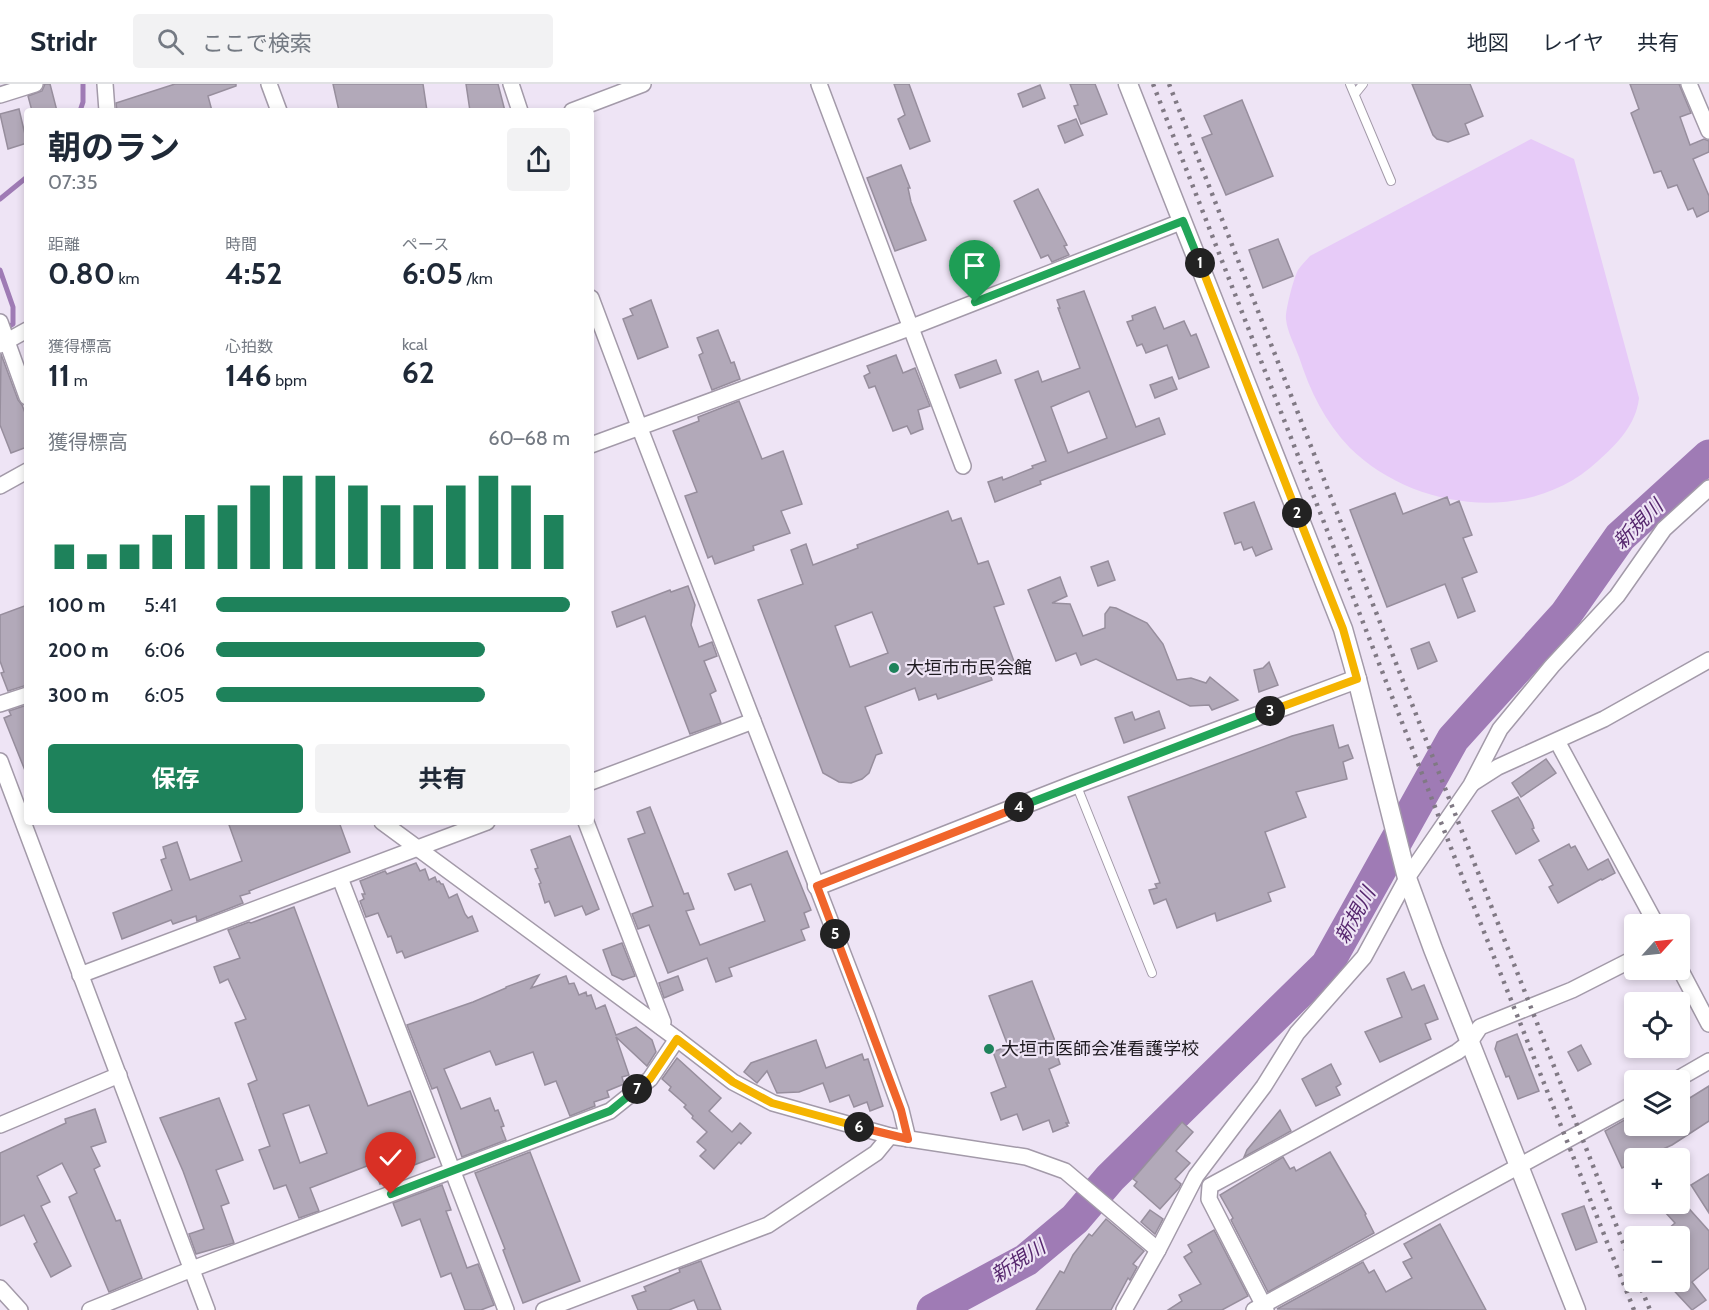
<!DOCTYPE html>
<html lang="ja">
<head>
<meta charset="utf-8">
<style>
  :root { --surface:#fff; --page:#f2f2f3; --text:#1f2937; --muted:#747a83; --line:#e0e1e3; --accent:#1e825b }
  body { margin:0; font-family:Cabin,"Noto Sans JP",sans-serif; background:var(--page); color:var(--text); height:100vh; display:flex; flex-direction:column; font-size:22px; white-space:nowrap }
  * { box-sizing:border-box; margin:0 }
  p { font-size:20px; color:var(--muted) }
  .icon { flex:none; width:33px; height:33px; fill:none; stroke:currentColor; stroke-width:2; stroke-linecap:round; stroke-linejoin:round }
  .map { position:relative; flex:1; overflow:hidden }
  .panel { position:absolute; left:24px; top:24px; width:570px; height:717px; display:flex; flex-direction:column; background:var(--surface); border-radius:6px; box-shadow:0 3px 9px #0003 }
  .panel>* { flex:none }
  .needle { width:39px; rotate:63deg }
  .tools { position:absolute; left:1624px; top:830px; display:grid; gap:12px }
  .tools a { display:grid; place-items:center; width:66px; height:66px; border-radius:6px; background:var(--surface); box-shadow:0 3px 9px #0003; font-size:30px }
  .pin { position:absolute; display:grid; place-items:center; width:51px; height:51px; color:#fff; margin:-62px -26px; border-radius:50% 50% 50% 0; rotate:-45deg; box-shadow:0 0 6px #0007 }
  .pin .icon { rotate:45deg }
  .km { position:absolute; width:30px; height:30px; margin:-15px; border-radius:50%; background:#222; color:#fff; font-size:16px; line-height:30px; text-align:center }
  .round { display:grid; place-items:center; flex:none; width:63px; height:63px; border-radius:6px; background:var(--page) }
  .headline { display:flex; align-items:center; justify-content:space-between; height:102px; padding:0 24px }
  h1 { font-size:33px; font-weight:700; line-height:45px }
  .metrics { display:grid; grid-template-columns:repeat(3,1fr); gap:9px; height:102px; padding:6px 24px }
  .metrics div { display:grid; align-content:center }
  .metrics b { font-size:30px; font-weight:700 }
  .metrics small { font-size:16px; font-weight:400 }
  .metrics p { font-size:16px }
  .chart { height:168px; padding:12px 24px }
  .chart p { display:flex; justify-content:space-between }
  .chart svg { width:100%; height:108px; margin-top:6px; stroke:var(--accent); stroke-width:6 }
  .cta { display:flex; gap:12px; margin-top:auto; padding:12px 24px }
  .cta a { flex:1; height:69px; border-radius:6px; background:var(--accent); color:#fff; font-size:24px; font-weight:700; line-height:69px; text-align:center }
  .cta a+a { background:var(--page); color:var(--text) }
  ul { padding:0 24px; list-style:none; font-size:20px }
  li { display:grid; grid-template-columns:96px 72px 1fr; align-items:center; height:45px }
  li i { height:15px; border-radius:8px; background:var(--accent) }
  header { display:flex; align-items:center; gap:36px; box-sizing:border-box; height:84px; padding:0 30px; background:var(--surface); border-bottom:2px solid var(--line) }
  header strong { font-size:28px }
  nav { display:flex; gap:33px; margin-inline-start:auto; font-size:21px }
  .search { width:420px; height:54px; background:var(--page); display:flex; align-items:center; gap:15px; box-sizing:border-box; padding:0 21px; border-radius:6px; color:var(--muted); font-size:22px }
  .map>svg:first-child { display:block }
  .green { fill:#e7cbf8 }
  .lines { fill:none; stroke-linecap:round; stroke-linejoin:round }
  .stream { stroke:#9f7bb5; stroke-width:5 }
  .river { stroke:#9f7bb5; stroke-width:33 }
  .building { fill:#b2a9b9; stroke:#978e9d; stroke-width:1.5; fill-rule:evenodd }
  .service-casing { stroke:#a39aa9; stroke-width:10 }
  .minor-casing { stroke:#a39aa9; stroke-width:18 }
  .tertiary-casing { stroke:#a39aa9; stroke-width:21 }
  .service { stroke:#fff; stroke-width:8 }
  .minor { stroke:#fff; stroke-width:15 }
  .tertiary { stroke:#fff; stroke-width:18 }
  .rail { stroke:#807984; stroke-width:4.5; stroke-dasharray:3 6; stroke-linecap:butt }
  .split-1-casing { stroke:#fff; stroke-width:12 }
  .split-2-casing { stroke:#fff; stroke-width:12 }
  .split-3-casing { stroke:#fff; stroke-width:12 }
  .split-4-casing { stroke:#fff; stroke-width:12 }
  .split-5-casing { stroke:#fff; stroke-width:12 }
  .split-6-casing { stroke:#fff; stroke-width:12 }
  .split-7-casing { stroke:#fff; stroke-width:12 }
  .split-8-casing { stroke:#fff; stroke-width:12 }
  .split-1 { stroke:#22a559; stroke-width:8 }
  .split-2 { stroke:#f5b400; stroke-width:8 }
  .split-3 { stroke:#f5b400; stroke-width:8 }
  .split-4 { stroke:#22a559; stroke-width:8 }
  .split-5 { stroke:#f0652b; stroke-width:8 }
  .split-6 { stroke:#f0652b; stroke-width:8 }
  .split-7 { stroke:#f5b400; stroke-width:8 }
  .split-8 { stroke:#22a559; stroke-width:8 }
  .poi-dot { fill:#1e825b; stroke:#eee4f5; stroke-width:2 }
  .labels { text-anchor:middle; stroke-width:4.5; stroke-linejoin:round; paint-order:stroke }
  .poi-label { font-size:18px; fill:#1f1b21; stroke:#eee4f5; text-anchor:start }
  .water-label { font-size:20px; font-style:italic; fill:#56276e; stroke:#eee4f5 }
</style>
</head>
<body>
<header>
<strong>Stridr</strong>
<div class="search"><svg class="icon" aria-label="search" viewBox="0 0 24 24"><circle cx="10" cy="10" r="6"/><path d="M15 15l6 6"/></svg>ここで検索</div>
<nav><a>地図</a><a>レイヤ</a><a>共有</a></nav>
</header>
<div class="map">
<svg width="1709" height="1226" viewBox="0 0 1709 1226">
  <rect width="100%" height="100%" fill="#eee4f5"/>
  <path class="green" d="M1531,55L1574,75L1639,314C1636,341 1617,360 1598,377C1530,441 1414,427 1350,364C1325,338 1310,307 1299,273C1295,262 1287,247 1286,235C1285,227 1294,193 1298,186C1301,181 1306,177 1310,172Z"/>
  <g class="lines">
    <g class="stream">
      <path d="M80,27L83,18V0"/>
      <path d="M0,115L27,93"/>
      <path d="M0,186L13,223V240L4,246"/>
    </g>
    <path class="river" d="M933,1226L1026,1176L1075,1135L1110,1094L1327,881L1453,655L1566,530L1620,453L1709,372"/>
  </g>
  <g class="building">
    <path d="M45,0H50L57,27H32L28,12L42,7Z"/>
    <path d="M175,0H236V2L208,12L212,27H117L116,19Z"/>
    <path d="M333,0H423L427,27H339Z"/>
    <path d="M466,0H498L505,27H470Z"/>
    <path d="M894,0H909L930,57L910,65L898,35L905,31Z"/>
    <path d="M1070,0H1095L1107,30L1081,40L1074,22L1078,21Z"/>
    <path d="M1412,0H1470L1483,32L1465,40L1469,50L1448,58L1437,55L1433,51Z"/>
    <path d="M1630,0H1679L1691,29L1680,33L1690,61L1704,55L1709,57V68L1693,75L1709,112V127L1697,133L1693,124L1688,126L1677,101L1668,104L1661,87L1654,89L1631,29L1639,25Z"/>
    <path d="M1040,1L1045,14L1023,23L1018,10Z"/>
    <path d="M1242,16L1273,92L1226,111L1202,54L1212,50L1204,32Z"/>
    <path d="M19,25L27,59L8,65L0,30Z"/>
    <path d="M1076,35L1083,51L1065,59L1058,42Z"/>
    <path d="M901,81L910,104H908L911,118L926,156L895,167L867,94Z"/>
    <path d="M1038,105L1067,161L1064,162L1069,171L1052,178L1048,171L1041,174L1014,117Z"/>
    <path d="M1278,155L1293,192L1263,204L1249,166Z"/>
    <path d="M1084,207L1136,343L1159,334L1165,350L1040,397L1041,400L995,418L988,398L1002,393L1003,396L1033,384L1032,382L1046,377L1015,296L1038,287L1042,298L1080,284L1058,224H1060L1057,216ZM1089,307L1107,354L1068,369L1051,323Z"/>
    <path d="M651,216L668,263L638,275L623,235L633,231L630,225Z"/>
    <path d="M1155,223L1164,245L1184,237L1191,252L1196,250L1209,283L1179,295L1167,261L1146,269L1142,260L1137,262L1127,238L1133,236L1132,232Z"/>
    <path d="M718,246L731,279L734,278L740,295L712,306L699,271L703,269L697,254Z"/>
    <path d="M1,270L18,316L22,321L27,334V363L11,369L0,341Z"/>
    <path d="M896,271L903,289L915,284L930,322L918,326L923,345L911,350L907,342L893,347L875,302L869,304L864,292L870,289L867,282Z"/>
    <path d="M996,276L1001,289L960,304L955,291Z"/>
    <path d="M1172,293L1177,305L1155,314L1150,301Z"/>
    <path d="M739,317L762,375L783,367L802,420L781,427L790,449L753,462L754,466L715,480L712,472L708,474L685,412L697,408L673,347L699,337L698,333Z"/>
    <path d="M1395,409L1403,430L1447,413L1450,421L1459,417L1472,451L1463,454L1477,488L1462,494L1475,527L1458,534L1445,500L1387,523L1350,426Z"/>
    <path d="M1254,418L1272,465L1256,472L1252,463L1244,466L1241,458L1235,460L1224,429Z"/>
    <path d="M948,427L952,437L961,434L978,480L988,477L1004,520L994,523L1015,580L990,590L992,596L938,615L936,610L919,616L915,604L865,623L882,669L876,671L869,689L862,695L851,699L839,698L823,689L758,516L803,500L791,466L806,460L813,481L858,464L857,461ZM872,528L888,569L850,583L835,542Z"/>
    <path d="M1108,477L1115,496L1098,502L1091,483Z"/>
    <path d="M1060,493L1067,512L1052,519L1070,520L1083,552L1105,544V530L1110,523L1116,524L1147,539L1163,560L1177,596L1191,594L1206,599L1210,593L1238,616L1212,626L1209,621L1190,622L1096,575L1081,581L1076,569L1056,577L1028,506Z"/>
    <path d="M688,502L695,521L691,541L699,563L712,558L717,572L704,577L716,607L710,610L721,639L690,650L645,532L617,543L612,528L670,506L671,508Z"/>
    <path d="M27,521V601L8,607L1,589L4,588L0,577V531Z"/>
    <path d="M1429,558L1437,577L1418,585L1411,565Z"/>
    <path d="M1269,578L1278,601L1259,608L1254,586L1263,584Z"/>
    <path d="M27,621V689H26L4,634L11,631L9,627Z"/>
    <path d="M1159,627L1165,644L1124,659L1115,634L1132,628L1135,636Z"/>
    <path d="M1333,641L1339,664L1348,661L1353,674L1343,678L1347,695L1296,708L1306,733L1265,748L1285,803L1268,809L1271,817L1217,837L1215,829L1177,844L1166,815L1154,820L1149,806L1157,804L1155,800L1160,799L1128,713L1292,652Z"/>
    <path d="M1546,675L1556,689L1521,713L1512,699Z"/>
    <path d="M1518,713L1532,738L1534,744L1532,745L1539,757L1516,770L1492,727Z"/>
    <path d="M650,723L684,810L688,809L694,825L686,827L700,861L765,837L751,800L735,806L728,790L787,767L811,826L804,829L809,843L801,846L805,856L729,884L732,892L716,898L707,874L668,889L649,841L638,845L632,830L653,822L628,755L645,749L637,728Z"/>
    <path d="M228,738H339L350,768L249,807L250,809L240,812L243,819L197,837L196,832L173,840L171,836L122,855L113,829L172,806L161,776L166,774L163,763L177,758L190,796L242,777Z"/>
    <path d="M570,752L599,825L586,831L582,822L555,832L549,817L545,819L539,800L541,799L535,785L538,784L531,766Z"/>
    <path d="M1569,760L1571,764L1575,762L1588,786L1608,775L1615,789L1602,796L1601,795L1558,819L1549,803L1553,801L1539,776Z"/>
    <path d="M416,779L420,787L425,785L429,796L435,793L437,798L439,797L441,800H443L449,814L457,810L465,830L468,834L472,832L478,847L405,874L402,867L397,869L391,852L388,853L378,829L366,833L360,817L364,815L362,810H365L360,797L385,787L387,790Z"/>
    <path d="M294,823L368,1022L410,1007L435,1073L393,1089L395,1094L380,1100L372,1080L310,1104L319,1127L299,1134L286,1101L274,1105L259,1066L270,1062L248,1000L257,996L235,939L246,935L228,895L220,899L214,883L240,874L228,846L249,838L251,839ZM309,1021L327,1069L300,1079L283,1030Z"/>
    <path d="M622,859L635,892L623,896L612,891L603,866Z"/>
    <path d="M1404,888L1412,906L1424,901L1438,935L1425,940L1431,955L1380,978L1365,948L1402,933L1387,895Z"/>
    <path d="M539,891L531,904L566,892L569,900L574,899L579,911L586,908L587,912L591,911L596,925L605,921L616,951L636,943L652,956L656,968L647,982L616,953L629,991L622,993L624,1000L607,1007L609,1013L594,1018L595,1022L570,1032L556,997L545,1001L533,968L496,981L490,967L444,985L461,1025L490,1014L495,1027L498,1026L504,1042L501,1043L506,1056L462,1073L437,1003L432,1005L407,941L473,918L506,904V903Z"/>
    <path d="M678,892L683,906L664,914L659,899Z"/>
    <path d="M1032,897L1060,970L1057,971L1060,980L1049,985L1069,1039H1066L1068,1042L1053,1048L1049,1036L1023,1046L1017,1030L1001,1036L991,1009L1006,1003L993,968L1008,962L989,912Z"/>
    <path d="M1517,950L1539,1007L1518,1015L1509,992L1506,993L1495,965L1497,958Z"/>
    <path d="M816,956L826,984L862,970L864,976L868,975L883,1022L870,1027L867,1018L854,1023L849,1011L830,1018L823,999L799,1008L777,1009L767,987L757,999L744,988L751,979Z"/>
    <path d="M1581,961L1591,980L1578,987L1568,968Z"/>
    <path d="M677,974L721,1014L709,1027L732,1048L740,1039L751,1049L741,1060L739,1058L714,1085L700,1072L706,1066L697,1058L707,1048L692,1034L693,1032L684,1023L686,1021L669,1006L671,1003L662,995Z"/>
    <path d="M1331,980L1341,1000L1336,1003L1340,1011L1316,1022L1302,995Z"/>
    <path d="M1709,1002V1037L1672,1061L1643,1074H1635V1078L1622,1084L1605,1047L1635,1030V1041H1680V1020Z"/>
    <path d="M219,1014L243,1076L216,1086L229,1119L221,1122L234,1159L196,1170L189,1150L204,1145L183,1087L160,1034Z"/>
    <path d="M95,1025L106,1058L91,1063L100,1082L94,1085L116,1137L120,1136L142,1194L109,1208L69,1113L77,1109L62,1079L37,1092L50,1118L41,1122L71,1182L51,1193L34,1160L37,1158L24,1131L0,1142V1069L66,1039L65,1035Z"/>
    <path d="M1280,1026L1291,1047L1244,1073L1247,1066Z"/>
    <path d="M1182,1038L1193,1048L1176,1067L1190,1079L1175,1095L1181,1100L1179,1104L1160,1125L1134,1102L1137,1098L1133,1095Z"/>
    <path d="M530,1068L580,1197L523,1219L503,1166L505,1165L475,1089Z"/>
    <path d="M1330,1068L1366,1130L1365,1131L1374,1149L1268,1208L1231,1136L1233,1134L1220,1111L1283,1073L1290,1085L1294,1083L1296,1087Z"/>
    <path d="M1709,1090V1129L1691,1101Z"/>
    <path d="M442,1101L451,1126L446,1127L467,1184L478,1180L494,1221L481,1226H465L451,1189L441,1193L420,1135L402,1142L393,1119Z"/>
    <path d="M1675,1119H1684L1709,1147V1184L1692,1198L1706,1216L1692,1226L1665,1197H1680V1152H1660L1675,1139L1665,1128Z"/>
    <path d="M1584,1122L1597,1158L1576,1166L1562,1130Z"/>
    <path d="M1150,1126L1163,1135L1155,1150L1141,1138Z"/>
    <path d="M1106,1135L1144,1167L1133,1180L1137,1183L1130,1196L1128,1194L1111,1226H1036L1060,1187L1064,1189L1073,1171L1089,1150L1092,1152Z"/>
    <path d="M1440,1140L1486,1226L1277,1225L1363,1178L1369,1189L1374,1186L1386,1208L1412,1194L1403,1178L1412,1174L1404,1160Z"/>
    <path d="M1214,1146L1248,1212L1222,1226H1168L1182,1217L1179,1211L1201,1200L1184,1173L1192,1168L1188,1161Z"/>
    <path d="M701,1177L721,1226H698L694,1216L669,1226H638L632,1212L646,1207L644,1203L680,1188L679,1185Z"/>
  </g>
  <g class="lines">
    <defs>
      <g id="service">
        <path d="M1350,0L1391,97"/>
        <path d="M1355,10L1363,0"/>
        <path d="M1076,700L1152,889"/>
      </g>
      <g id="minor">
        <path d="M105,0L107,27"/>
        <path d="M269,0L279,27"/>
        <path d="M511,0L520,27"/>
        <path d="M819,0L963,382"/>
        <path d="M1689,0L1709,47"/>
        <path d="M0,11L35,0"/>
        <path d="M572,27L643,0"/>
        <path d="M591,214L639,342L867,932L901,1026L908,1055"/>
        <path d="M0,238L27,313"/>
        <path d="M0,261L27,246"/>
        <path d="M591,361L912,243L1183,137"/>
        <path d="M0,402L27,387"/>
        <path d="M0,620L27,611"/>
        <path d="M1557,657L1656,840"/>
        <path d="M0,677L207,1226"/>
        <path d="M591,698L753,637"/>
        <path d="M1473,699L1498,683L1604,635L1709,576"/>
        <path d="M382,738L677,955L733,998L773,1019L890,1052L1026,1073L1065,1087L1158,1166"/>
        <path d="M586,738L663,938L661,943"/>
        <path d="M340,794L506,1226"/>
        <path d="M1680,885L1709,940"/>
        <path d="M80,891L487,738"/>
        <path d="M1676,996L1709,977"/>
        <path d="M0,1041L119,991"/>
        <path d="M0,1204L20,1226"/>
        <path d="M90,1226L192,1185L610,1027L650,995L677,955"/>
        <path d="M544,1226L768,1141L876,1069L890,1052"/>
        <path d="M1124,1226L1158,1166L1196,1092L1264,1002L1297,949L1364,873L1407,794L1471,701L1500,645L1552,582L1617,512L1664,445L1709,404"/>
        <path d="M1254,1226L1635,1019"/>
        <path d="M1266,1226L1209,1115L1210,1102L1457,968L1470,958L1480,943L1572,906L1635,874"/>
      </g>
      <g id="tertiary">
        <path d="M1128,0L1343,545L1357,595L1407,794L1433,865L1576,1226"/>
        <path d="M817,802L1076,700L1357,595"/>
      </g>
    </defs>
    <use href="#service" class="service-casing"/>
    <use href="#minor" class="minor-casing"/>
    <use href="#tertiary" class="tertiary-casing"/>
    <use href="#service" class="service"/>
    <use href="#minor" class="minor"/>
    <use href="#tertiary" class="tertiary"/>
    <g class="rail">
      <path d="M1153,0L1467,805L1634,1226"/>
      <path d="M1169,0L1635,1189"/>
      <path d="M1638,1197L1650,1226"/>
    </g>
  </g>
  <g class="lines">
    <defs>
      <path id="split-1" d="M975,218L1183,137L1200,179"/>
      <path id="split-2" d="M1200,179L1297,429"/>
      <path id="split-3" d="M1270,627L1357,595L1343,545L1297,429"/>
      <path id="split-4" d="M1019,723L1270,627"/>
      <path id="split-5" d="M835,850L817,802L1019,723"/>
      <path id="split-6" d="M835,850L901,1026L908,1055L859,1043"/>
      <path id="split-7" d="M637,1005L650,995L677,955L733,998L772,1019L859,1043"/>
      <path id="split-8" d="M391,1110L610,1027L637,1005"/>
    </defs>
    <use href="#split-1" class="split-1-casing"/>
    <use href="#split-2" class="split-2-casing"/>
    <use href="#split-3" class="split-3-casing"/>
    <use href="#split-4" class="split-4-casing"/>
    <use href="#split-5" class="split-5-casing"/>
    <use href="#split-6" class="split-6-casing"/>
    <use href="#split-7" class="split-7-casing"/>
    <use href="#split-8" class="split-8-casing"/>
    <use href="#split-1" class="split-1"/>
    <use href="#split-2" class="split-2"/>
    <use href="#split-3" class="split-3"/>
    <use href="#split-4" class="split-4"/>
    <use href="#split-5" class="split-5"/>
    <use href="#split-6" class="split-6"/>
    <use href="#split-7" class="split-7"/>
    <use href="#split-8" class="split-8"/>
  </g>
  <g class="poi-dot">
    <circle cx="894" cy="584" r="6"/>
    <circle cx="989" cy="965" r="6"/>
  </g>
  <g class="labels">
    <g class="poi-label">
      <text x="906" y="590">大垣市市民会館</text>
      <text x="1001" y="971">大垣市医師会准看護学校</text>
    </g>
    <g class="water-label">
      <text transform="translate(1638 440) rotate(-45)" y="7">新規川</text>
      <text transform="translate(1355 831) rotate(-61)" y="7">新規川</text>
      <text transform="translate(1018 1177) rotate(-33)" y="7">新規川</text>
    </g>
  </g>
</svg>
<div class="tools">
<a><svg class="needle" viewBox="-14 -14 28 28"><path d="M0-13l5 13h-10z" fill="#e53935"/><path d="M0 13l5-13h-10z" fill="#747a83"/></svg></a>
<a><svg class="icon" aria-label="locate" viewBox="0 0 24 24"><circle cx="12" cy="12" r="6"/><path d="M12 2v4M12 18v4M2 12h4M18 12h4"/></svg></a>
<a><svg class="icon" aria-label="layers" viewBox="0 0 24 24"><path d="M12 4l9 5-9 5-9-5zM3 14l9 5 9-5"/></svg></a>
<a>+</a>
<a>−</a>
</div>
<div class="pin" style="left:975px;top:218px;background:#1e9e55"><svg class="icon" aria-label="arrive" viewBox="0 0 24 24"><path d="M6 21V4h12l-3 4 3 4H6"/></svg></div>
<div class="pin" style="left:391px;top:1110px;background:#d93025"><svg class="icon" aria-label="check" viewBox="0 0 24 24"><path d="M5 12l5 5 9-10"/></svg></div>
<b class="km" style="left:1200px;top:179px">1</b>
<b class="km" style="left:1297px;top:429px">2</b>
<b class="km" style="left:1270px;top:627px">3</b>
<b class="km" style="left:1019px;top:723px">4</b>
<b class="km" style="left:835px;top:850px">5</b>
<b class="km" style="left:859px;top:1043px">6</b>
<b class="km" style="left:637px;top:1005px">7</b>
<section class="panel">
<div class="headline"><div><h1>朝のラン</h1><p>07:35</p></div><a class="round"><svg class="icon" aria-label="share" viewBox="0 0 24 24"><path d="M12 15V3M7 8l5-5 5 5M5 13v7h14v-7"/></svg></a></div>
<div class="metrics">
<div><p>距離</p><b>0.80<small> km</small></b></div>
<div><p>時間</p><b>4:52</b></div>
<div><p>ペース</p><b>6:05<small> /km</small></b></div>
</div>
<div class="metrics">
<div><p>獲得標高</p><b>11<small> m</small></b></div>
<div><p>心拍数</p><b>146<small> bpm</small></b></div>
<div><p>kcal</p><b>62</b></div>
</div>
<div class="chart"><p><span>獲得標高</span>60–68 m</p>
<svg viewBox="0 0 160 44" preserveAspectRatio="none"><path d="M5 44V34M15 44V38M25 44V34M35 44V30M45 44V22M55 44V18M65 44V10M75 44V6M85 44V6M95 44V10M105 44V18M115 44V18M125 44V10M135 44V6M145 44V10M155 44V22"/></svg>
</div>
<ul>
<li><b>100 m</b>5:41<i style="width:100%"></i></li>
<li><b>200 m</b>6:06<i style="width:76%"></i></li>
<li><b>300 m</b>6:05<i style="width:76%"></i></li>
</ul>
<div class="cta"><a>保存</a><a>共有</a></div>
</section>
</div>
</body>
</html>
